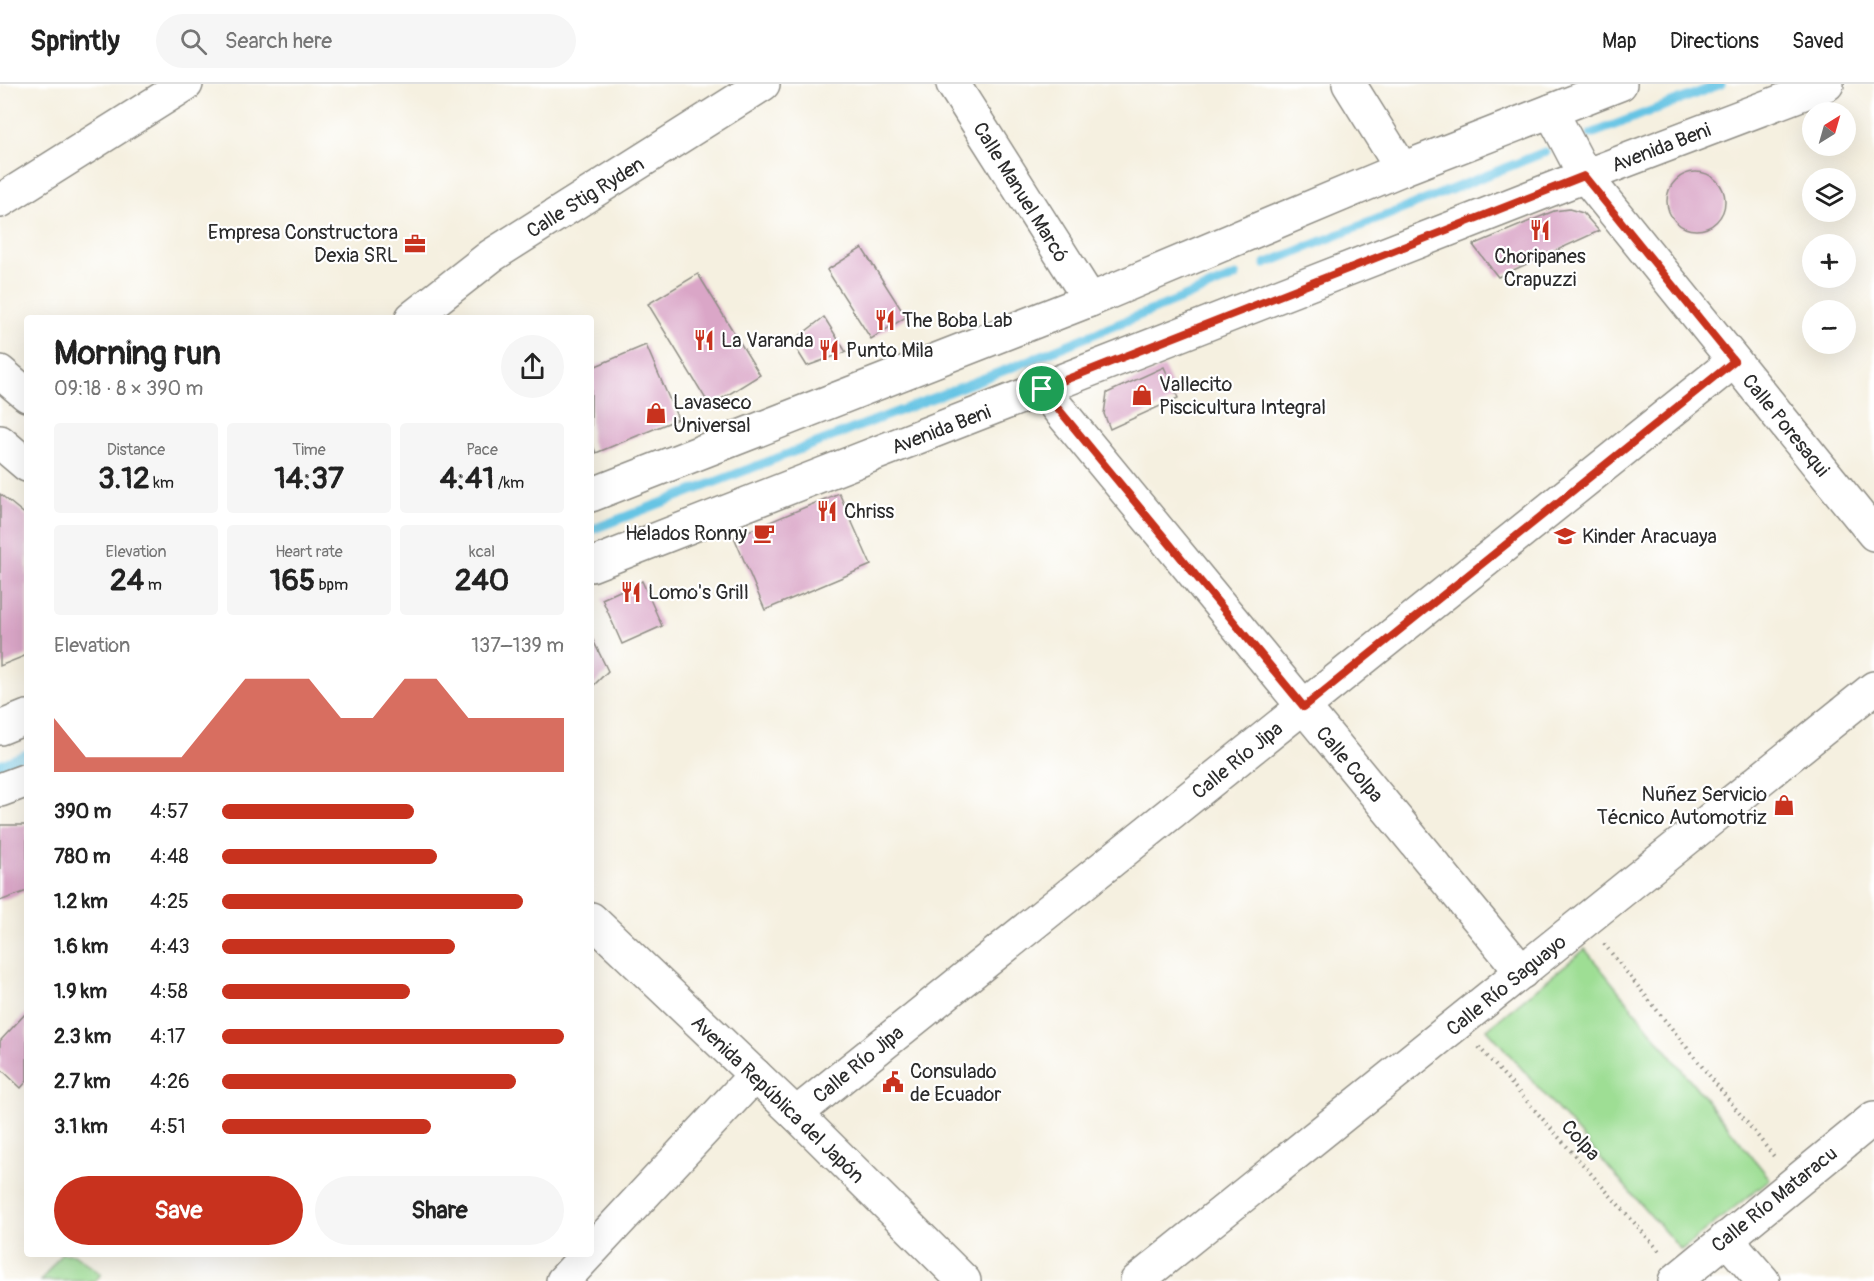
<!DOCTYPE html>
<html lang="en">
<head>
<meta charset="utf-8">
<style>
  :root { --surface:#fff; --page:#f6f6f6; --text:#222; --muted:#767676; --line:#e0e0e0; --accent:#c8321e }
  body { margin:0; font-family:Pangolin,sans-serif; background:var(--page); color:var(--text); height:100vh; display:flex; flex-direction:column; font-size:22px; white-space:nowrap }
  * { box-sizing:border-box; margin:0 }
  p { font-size:20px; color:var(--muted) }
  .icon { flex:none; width:33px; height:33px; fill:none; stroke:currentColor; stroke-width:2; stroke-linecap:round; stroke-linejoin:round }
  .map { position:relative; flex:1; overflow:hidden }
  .details { position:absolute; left:24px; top:231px; width:570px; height:942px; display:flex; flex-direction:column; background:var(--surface); border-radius:6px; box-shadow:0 6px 24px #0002 }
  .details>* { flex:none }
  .needle { width:39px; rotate:37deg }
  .tools { position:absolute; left:1802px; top:18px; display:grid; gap:12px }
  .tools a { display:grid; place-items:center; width:54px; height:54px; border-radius:50%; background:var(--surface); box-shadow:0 6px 24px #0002; font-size:30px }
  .pin { position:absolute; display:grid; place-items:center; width:51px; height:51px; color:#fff; margin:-26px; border:3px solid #fff; border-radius:50%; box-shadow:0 2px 6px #0007 }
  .round { display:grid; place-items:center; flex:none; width:63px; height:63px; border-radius:32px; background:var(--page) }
  .summary { display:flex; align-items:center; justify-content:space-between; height:102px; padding:0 30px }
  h1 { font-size:33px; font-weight:800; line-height:45px }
  .metrics { display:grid; grid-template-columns:repeat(3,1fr); gap:9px; height:102px; padding:6px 30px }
  .metrics div { display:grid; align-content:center; border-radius:6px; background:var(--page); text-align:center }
  .metrics b { font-size:30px; font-weight:800 }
  .metrics small { font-size:16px; font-weight:400 }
  .metrics p { font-size:16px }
  .chart { height:168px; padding:12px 30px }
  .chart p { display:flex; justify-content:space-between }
  .chart svg { width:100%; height:108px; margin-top:6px; fill:var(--accent); opacity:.7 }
  .primary-button { display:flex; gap:12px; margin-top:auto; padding:12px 30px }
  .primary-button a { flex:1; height:69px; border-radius:36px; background:var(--accent); color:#fff; font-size:24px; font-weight:800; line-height:69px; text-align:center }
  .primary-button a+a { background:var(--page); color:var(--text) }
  ul { padding:0 30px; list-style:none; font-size:20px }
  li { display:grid; grid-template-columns:96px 72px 1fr; align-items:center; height:45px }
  li i { height:15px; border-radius:8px; background:var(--accent) }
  header { display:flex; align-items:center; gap:36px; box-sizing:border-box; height:84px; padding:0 30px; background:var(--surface); border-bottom:2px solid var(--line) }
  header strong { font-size:28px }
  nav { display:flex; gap:33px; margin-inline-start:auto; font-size:21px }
  .search { width:420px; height:54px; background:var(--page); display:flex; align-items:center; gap:15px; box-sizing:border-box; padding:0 21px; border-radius:33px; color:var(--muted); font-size:22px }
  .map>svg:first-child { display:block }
  .green { fill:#9ede94; stroke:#648460; stroke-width:1.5 }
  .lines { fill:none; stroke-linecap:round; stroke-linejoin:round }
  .stream { stroke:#66c4e4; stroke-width:9 }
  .building { fill:#daa6c7 }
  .minor-casing { stroke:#908e86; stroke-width:36 }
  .path { stroke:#908e86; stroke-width:4; stroke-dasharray:1.5 4.5; stroke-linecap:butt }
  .minor { stroke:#fff; stroke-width:33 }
  .route-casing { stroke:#fff; stroke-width:12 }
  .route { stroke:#c8321e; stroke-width:8 }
  .labels { text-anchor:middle; stroke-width:4.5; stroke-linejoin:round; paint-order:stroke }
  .street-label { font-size:20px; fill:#2b2b2b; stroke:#fff }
  .poi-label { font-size:20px; fill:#2b2b2b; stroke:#fff; text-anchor:start }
</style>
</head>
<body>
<header>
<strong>Sprintly</strong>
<div class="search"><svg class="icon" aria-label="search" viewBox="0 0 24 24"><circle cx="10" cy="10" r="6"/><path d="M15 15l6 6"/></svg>Search here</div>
<nav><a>Map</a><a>Directions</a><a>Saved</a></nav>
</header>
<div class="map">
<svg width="1874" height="1197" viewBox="0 0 1874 1197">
  <rect width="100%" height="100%" fill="#fff"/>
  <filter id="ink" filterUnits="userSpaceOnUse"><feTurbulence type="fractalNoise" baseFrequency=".0167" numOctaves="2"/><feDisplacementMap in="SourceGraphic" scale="12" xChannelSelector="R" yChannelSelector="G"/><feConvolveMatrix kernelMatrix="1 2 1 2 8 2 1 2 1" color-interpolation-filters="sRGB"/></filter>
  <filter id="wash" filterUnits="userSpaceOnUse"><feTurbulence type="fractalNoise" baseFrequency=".008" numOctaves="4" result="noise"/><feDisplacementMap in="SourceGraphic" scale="24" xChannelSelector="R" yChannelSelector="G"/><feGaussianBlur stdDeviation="1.35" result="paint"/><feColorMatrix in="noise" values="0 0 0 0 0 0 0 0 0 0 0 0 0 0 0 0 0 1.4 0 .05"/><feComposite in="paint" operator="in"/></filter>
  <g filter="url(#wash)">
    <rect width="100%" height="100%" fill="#f5f0e0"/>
    <g class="green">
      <path d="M1585,865L1770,1095L1681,1166L1487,945Z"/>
      <path d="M61,1170H74L101,1190L95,1197H41Z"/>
    </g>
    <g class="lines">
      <g class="stream">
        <path d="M1591,50L1721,0"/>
        <path d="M1265,180L1545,68"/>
        <path d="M591,446L1013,283L1236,192"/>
        <path d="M0,681L27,670"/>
      </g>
    </g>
    <g id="blocks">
      <g class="building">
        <circle cx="1696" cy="117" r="29"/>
        <path d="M1569,125L1583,129L1599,147L1498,193L1473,161L1554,127Z"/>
        <path d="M862,164L906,233L871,255L827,186Z"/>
        <path d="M698,190L760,291L710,322L648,220Z"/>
        <path d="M824,233L846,268L807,282L792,258Z"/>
        <path d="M646,261L678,335L596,369L591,357V284Z"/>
        <path d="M1164,283L1178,314L1110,345L1104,330L1107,309Z"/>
        <path d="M839,409L871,481L765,526L734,453Z"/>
        <path d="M0,410L27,432V571L0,582Z"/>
        <path d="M642,497L662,542L622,560L602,515Z"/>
        <path d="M591,552L608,587L591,604Z"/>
        <path d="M0,741H27V807L0,817Z"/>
        <path d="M27,928V997L21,1004L0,984V957Z"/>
      </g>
    </g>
  </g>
  <g filter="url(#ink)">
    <use href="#blocks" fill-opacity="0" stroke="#908e86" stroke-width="1.5"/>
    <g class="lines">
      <defs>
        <g id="minor">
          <path d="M953,0L1090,216"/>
          <path d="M1349,0L1402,85"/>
          <path d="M1551,27L1585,92L1874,450"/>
          <path d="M0,117L186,0"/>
          <path d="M412,234L491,172L763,0"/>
          <path d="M0,288L27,311"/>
          <path d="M1042,305L1522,888"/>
          <path d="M0,358L27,381"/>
          <path d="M591,411L1090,216L1402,85L1620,0"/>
          <path d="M591,481L1585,92L1827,0"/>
          <path d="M0,644L27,633"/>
          <path d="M0,706L27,696"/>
          <path d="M591,835L796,1030L964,1197"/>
          <path d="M796,1030L1734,277"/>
          <path d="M1726,1154L1763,1197"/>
          <path d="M591,1167L755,991"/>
          <path d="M563,1197L588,1170"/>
          <path d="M1137,1197L1874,604"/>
          <path d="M1675,1197L1874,1034"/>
        </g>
      </defs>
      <use href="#minor" class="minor-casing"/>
      <g class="path">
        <path d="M1604,860L1776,1075"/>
        <path d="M1479,963L1661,1169"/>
      </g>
      <use href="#minor" class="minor"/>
    </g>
  </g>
  <g class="lines" filter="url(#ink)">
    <defs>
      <path id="route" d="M1584,92L1734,277L1304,623L1042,305Z"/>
    </defs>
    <use href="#route" class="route-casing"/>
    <use href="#route" class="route"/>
  </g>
  <defs>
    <symbol id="restaurant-bare" viewBox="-9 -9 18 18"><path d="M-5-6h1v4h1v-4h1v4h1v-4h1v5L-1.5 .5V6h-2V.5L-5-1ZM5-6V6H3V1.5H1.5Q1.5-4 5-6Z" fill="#c8321e" stroke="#fff" stroke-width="2.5" paint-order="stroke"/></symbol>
    <symbol id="office-bare" viewBox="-9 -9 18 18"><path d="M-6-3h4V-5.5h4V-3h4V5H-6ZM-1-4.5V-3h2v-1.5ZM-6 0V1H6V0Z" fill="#c8321e" stroke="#fff" stroke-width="2.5" paint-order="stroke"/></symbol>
    <symbol id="shop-bare" viewBox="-9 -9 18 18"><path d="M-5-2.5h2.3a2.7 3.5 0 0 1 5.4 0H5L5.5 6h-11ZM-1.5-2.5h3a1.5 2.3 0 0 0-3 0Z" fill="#c8321e" stroke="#fff" stroke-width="2.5" paint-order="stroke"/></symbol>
    <symbol id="cafe-bare" viewBox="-9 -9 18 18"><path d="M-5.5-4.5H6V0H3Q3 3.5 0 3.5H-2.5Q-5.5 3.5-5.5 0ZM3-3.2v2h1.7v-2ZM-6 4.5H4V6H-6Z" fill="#c8321e" stroke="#fff" stroke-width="2.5" paint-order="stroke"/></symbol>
    <symbol id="school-bare" viewBox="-9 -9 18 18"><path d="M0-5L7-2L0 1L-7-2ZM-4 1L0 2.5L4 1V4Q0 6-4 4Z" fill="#c8321e" stroke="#fff" stroke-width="2.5" paint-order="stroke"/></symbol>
    <symbol id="civic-bare" viewBox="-9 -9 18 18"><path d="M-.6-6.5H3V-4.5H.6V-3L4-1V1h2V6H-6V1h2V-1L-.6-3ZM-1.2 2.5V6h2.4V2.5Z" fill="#c8321e" stroke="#fff" stroke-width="2.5" paint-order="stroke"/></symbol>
  </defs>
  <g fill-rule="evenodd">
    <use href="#restaurant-bare" x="1525" y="131" width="30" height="30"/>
    <use href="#office-bare" x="400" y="145" width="30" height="30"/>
    <use href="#restaurant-bare" x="870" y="221" width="30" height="30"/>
    <use href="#restaurant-bare" x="689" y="241" width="30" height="30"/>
    <use href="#restaurant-bare" x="814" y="251" width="30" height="30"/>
    <use href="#shop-bare" x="1127" y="296" width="30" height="30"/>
    <use href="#shop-bare" x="641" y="314" width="30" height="30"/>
    <use href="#restaurant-bare" x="812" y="412" width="30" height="30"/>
    <use href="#cafe-bare" x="749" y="434" width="30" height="30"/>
    <use href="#school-bare" x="1550" y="437" width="30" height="30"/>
    <use href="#restaurant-bare" x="616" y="493" width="30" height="30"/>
    <use href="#shop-bare" x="1769" y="706" width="30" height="30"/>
    <use href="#civic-bare" x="878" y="983" width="30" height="30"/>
  </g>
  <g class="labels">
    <g class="street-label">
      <text transform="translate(1661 63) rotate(-21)" y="7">Avenida Beni</text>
      <text transform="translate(1021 108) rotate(58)" y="7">Calle Manuel Marcó</text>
      <text transform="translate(585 113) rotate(-32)" y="7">Calle Stig Ryden</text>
      <text transform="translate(1786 341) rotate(51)" y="7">Calle Poresaqui</text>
      <text transform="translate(941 345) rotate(-21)" y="7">Avenida Beni</text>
      <text transform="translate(1237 676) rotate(-39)" y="7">Calle Río Jipa</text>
      <text transform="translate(1350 680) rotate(50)" y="7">Calle Colpa</text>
      <text transform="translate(1506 901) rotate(-39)" y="7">Calle Río Saguayo</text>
      <text transform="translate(858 980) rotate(-39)" y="7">Calle Río Jipa</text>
      <text transform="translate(778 1015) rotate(44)" y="7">Avenida República del Japón</text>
      <text transform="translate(1581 1056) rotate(48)" y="7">Colpa</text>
      <text transform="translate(1774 1115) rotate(-39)" y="7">Calle Río Mataracu</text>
    </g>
    <g class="poi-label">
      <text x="398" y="155" text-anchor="end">Empresa Constructora<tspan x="398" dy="23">Dexia SRL</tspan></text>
      <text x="1540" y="179" text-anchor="middle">Choripanes<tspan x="1540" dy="23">Crapuzzi</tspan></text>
      <text x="902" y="243">The Boba Lab</text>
      <text x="721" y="263">La Varanda</text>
      <text x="846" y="273">Punto Mila</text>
      <text x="1159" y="307">Vallecito<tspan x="1159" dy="23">Piscicultura Integral</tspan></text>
      <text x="673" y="325">Lavaseco<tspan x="673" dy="23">Universal</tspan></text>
      <text x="844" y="434">Chriss</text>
      <text x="747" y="456" text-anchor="end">Helados Ronny</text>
      <text x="1582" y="459">Kinder Aracuaya</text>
      <text x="648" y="515">Lomo's Grill</text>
      <text x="1767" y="717" text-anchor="end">Nuñez Servicio<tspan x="1767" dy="23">Técnico Automotriz</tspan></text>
      <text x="910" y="994">Consulado<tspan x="910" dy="23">de Ecuador</tspan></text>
    </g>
  </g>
</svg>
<div class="tools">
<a><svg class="needle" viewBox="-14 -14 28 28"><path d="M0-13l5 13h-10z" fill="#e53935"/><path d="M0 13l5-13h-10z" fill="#767676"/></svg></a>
<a><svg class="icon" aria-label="layers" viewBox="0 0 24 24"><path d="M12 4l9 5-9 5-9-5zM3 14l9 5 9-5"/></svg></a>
<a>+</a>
<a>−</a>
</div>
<div class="pin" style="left:1042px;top:305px;background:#1e9e55"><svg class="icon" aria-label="arrive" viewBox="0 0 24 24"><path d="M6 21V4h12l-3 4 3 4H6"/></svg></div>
<section class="details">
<div class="summary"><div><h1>Morning run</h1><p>09:18 · 8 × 390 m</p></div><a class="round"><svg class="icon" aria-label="share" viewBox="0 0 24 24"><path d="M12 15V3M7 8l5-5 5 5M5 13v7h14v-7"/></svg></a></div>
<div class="metrics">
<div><p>Distance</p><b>3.12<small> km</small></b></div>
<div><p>Time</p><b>14:37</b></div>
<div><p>Pace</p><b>4:41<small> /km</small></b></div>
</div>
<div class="metrics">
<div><p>Elevation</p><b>24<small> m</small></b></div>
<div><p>Heart rate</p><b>165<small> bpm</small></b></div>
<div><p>kcal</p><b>240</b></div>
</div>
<div class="chart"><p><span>Elevation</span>137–139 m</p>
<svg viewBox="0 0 160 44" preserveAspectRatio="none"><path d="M0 44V22L10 38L20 38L30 38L40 38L50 22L60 6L70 6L80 6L90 22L100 22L110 6L120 6L130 22L140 22L150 22L160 22V44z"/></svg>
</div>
<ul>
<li><b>390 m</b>4:57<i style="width:56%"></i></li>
<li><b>780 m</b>4:48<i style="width:63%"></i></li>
<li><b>1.2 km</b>4:25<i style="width:88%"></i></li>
<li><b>1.6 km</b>4:43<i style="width:68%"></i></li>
<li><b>1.9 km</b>4:58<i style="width:55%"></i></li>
<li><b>2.3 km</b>4:17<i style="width:100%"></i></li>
<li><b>2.7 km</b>4:26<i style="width:86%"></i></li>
<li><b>3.1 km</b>4:51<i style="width:61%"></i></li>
</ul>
<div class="primary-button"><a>Save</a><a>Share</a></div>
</section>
</div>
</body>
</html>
